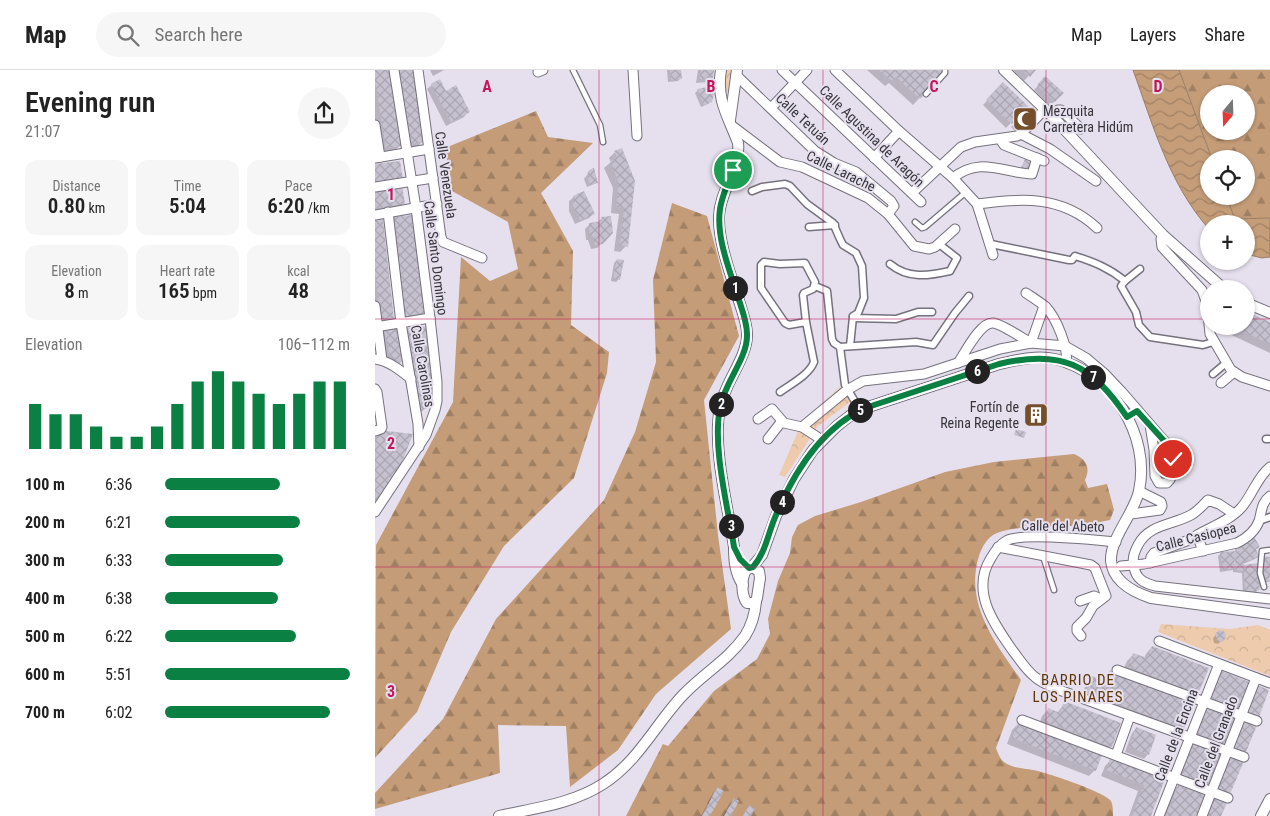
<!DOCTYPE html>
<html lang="en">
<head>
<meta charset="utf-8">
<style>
  :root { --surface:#fff; --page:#f6f6f6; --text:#222; --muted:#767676; --line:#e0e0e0; --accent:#0b8043 }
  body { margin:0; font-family:"Roboto Condensed",sans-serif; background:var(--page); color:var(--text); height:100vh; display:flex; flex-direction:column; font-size:19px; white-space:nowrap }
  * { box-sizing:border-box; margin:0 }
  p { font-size:16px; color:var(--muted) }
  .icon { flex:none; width:28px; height:28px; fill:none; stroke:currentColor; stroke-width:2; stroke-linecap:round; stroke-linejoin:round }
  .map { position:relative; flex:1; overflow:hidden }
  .side { display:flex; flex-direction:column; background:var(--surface); width:375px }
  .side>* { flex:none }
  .needle { width:32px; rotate:199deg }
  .buttons { position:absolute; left:825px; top:15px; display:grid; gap:10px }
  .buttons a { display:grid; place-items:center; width:55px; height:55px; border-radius:50%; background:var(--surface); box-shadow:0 1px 4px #0004; font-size:25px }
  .pin { position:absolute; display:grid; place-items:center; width:42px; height:42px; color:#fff; margin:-21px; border:2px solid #fff; border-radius:50%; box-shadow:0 1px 5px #0007 }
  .km { position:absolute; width:25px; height:25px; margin:-12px; border-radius:50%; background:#222; color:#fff; font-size:14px; line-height:25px; text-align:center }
  .round { display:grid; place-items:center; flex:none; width:52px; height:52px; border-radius:26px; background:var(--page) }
  .summary { display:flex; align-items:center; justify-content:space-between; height:85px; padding:0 25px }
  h1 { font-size:28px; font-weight:600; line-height:38px }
  .stats { display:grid; grid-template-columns:repeat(3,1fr); gap:8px; height:85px; padding:5px 25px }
  .stats div { display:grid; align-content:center; border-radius:12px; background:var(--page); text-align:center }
  .stats b { font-size:21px; font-weight:600 }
  .stats small { font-size:14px; font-weight:400 }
  .stats p { font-size:14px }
  .chart { height:140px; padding:10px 25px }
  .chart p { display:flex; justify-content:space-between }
  .chart svg { width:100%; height:90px; margin-top:5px; stroke:var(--accent); stroke-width:6 }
  ul { padding:0 25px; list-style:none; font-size:16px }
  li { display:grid; grid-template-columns:80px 60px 1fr; align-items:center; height:38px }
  li i { height:12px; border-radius:6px; background:var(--accent) }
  header { display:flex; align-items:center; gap:30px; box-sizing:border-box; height:70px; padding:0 25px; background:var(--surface); border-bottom:1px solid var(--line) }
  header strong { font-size:24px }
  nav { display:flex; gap:28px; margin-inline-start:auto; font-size:18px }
  .search { width:350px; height:45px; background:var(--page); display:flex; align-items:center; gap:12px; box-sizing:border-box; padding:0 18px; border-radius:28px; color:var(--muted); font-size:19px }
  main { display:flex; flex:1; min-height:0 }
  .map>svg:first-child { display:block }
  .forest { fill:url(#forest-firs); fill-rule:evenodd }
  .park { fill:url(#park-crowns) }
  .water { fill:url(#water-waves); stroke:#9a7e66 }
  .shadow { fill:#0003; fill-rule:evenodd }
  .building { fill:url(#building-cross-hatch) }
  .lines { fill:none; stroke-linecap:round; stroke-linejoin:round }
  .service-casing { stroke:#75717d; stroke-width:7 }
  .pedestrian-casing { stroke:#75717d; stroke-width:9 }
  .minor-casing { stroke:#75717d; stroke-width:11 }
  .tertiary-casing { stroke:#75717d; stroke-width:12 }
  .service { stroke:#fff; stroke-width:4.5 }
  .pedestrian { stroke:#fff; stroke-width:6 }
  .minor { stroke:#fff; stroke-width:9 }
  .tertiary { stroke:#fff; stroke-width:10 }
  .route-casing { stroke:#fff; stroke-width:10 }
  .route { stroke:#0b8043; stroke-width:6 }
  .grid { fill:none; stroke:#c2185b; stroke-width:1; stroke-opacity:0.55 }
  .labels { text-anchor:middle; stroke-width:4; stroke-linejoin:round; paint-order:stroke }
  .poi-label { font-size:14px; fill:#36343a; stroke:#e6e0ee; text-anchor:start }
  .street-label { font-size:14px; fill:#36343a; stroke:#e6e0ee }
  .neighbourhood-label { font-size:15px; letter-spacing:1px; fill:#5e3608; stroke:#e6e0ee }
  .grid-label { font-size:16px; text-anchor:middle; font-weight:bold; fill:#c2185b; stroke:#e6e0ee; stroke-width:4; stroke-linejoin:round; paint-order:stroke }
</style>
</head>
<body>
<header>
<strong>Map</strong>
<div class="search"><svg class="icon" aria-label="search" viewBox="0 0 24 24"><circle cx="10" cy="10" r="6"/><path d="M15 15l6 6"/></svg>Search here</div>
<nav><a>Map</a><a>Layers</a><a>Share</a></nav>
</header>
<main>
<section class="side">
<div class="summary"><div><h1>Evening run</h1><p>21:07</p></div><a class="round"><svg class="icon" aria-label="share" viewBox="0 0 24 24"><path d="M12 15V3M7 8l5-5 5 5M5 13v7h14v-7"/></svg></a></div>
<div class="stats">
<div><p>Distance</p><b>0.80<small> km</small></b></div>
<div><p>Time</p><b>5:04</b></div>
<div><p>Pace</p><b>6:20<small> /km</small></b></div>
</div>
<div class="stats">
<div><p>Elevation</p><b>8<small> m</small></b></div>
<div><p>Heart rate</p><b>165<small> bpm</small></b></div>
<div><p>kcal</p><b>48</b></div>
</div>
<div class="chart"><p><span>Elevation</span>106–112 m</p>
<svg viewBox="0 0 160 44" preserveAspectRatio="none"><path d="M5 44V22M15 44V27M25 44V27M35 44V33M45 44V38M55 44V38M65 44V33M75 44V22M85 44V11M95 44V6M105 44V11M115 44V17M125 44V22M135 44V17M145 44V11M155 44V11"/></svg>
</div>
<ul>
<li><b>100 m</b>6:36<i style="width:62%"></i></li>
<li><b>200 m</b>6:21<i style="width:73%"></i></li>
<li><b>300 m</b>6:33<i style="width:64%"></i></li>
<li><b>400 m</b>6:38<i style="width:61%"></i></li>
<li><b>500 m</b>6:22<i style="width:71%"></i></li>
<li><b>600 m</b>5:51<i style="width:100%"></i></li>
<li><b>700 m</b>6:02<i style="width:89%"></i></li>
</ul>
</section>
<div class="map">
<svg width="895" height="746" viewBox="0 0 895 746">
  <defs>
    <pattern id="forest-firs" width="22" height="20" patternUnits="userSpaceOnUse" patternTransform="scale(1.25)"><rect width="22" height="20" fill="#c49c78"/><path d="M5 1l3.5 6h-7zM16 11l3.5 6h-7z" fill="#a08063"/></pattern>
    <pattern id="park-crowns" width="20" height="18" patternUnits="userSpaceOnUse" patternTransform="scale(1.25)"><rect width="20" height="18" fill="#eecbad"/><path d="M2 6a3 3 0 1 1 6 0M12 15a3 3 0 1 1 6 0" fill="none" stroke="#cdaf96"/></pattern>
    <pattern id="water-waves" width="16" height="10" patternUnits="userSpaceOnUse" patternTransform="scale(1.25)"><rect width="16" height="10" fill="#c59d79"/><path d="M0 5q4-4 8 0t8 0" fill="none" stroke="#a18164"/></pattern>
    <pattern id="building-cross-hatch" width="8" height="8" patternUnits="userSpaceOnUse" patternTransform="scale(1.25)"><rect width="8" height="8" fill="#c6c1cf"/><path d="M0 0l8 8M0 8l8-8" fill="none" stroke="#aba6b2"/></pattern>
  </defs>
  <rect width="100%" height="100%" fill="#e6e0ee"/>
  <g class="forest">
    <path d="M804,0H895V148L859,149L851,126H871V89H837ZM834,24H871V61H834Z"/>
    <path d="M161,41L173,67L218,73L166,123L198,181L196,255L234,282L232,303L199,408L129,476L76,562L42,642L0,688L1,475L78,332L86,187L115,211L143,199L133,152L77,121L70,78Z"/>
    <path d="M297,133L332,146L364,266L329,330L343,465L356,559L281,624L243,680L195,717L191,656L123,655L125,703L0,739V723L68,649L121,549L229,430L260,362L281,292L278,210Z"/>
    <path d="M699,384C711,389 716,397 710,410L713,418L732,414L739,440L735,450C725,452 715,454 705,455C678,458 649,454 622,463C612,467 607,477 604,486C589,534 621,574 646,610L621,678C622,681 624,686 626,689C633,698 647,698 658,700C670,702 730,722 736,731C738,735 738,741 738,746H251L288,674L293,676L339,621L382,589L395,564L393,549L403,511L415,483L417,467L423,455L440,446L486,432L570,402L619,392Z"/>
  </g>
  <g class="park">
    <path d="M350,0H358L355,19L352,22L349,20Z"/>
    <path d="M465,317L475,332L443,356L410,407L404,405L427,352Z"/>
    <path d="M786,554L855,559L883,555L895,560V606L783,562Z"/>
  </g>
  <path class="water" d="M758,0H804L837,89H834V126H851L860,149L895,148V187L887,188L871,184V154H834V159C794,114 778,55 758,0Z"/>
  <g class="shadow">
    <path d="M0,0H13L25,75L19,82L5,84L0,53Z"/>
    <path d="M37,0L48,71L42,77L29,79Z"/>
    <path d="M55,0H69L58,6Z"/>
    <path d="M292,0H305V9L303,11L293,12Z"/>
    <path d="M323,0H338L337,8L332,12L321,13Z"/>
    <path d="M492,0H564L567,3L538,35L514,13L510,16Z"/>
    <path d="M638,0H659L649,11Z"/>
    <path d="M670,8L687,24L675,36L659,20Z"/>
    <path d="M628,14L652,36L631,58L608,35Z"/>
    <path d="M57,15L70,22L93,42L89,47L71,56L52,19Z"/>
    <path d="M323,20L336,31L333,34L326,37L320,23Z"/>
    <path d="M655,39L661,44L642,63L636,57Z"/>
    <path d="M246,79L251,176L245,182L239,181L244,144L236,143L238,118L229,98L236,92L234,88L240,82Z"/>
    <path d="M215,101L222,113L212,117L209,109Z"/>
    <path d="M0,121L29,133L23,140L0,143Z"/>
    <path d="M199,127L218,144L214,148L200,154L194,141V131Z"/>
    <path d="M235,148L237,162L222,178L216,179L213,170H211L210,159L214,155L222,153L226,149Z"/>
    <path d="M0,151L17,249L11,255L0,257Z"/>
    <path d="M242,190L244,209L241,212L236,211L239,193Z"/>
    <path d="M895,253V283L850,262L853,256Z"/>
    <path d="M22,259L27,291L22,295L12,293L5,265L9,260Z"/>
    <path d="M33,259L54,335L44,344L27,265Z"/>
    <path d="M662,339L665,340L668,344L666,350L659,356L654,354L651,350L653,345Z"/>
    <path d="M878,469L882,478L880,480L883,487L880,489L868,494L883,520L880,523L868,525L867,503L858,502V500L845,502L843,486L846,483H857ZM860,485L861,497L856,487Z"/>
    <path d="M844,561L850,567L843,574L839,573L838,568Z"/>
    <path d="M777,577L832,599L822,624L814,632L808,658L802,664L706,628L711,614L718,608L727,611L735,602L747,603L752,591L759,584L769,589L771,584Z"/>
    <path d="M847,603L862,639L832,633L843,607Z"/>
    <path d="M690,633L736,676L729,683L663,657L667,646L673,640L682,643Z"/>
    <path d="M833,637L849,674L844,678L818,668L829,642Z"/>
    <path d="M643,654L720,700L714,706L632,674L637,660Z"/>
    <path d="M761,659L773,684L769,689L750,682L757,663Z"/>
    <path d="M820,672L832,716L800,712L814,678Z"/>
    <path d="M736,690L788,710L775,746H754L763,721L726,706L730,696Z"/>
    <path d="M803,716L820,746H788L797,722Z"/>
    <path d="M342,718L334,746H326L338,723Z"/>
    <path d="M359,729L354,746H348L354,734Z"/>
  </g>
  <g class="building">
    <path d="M0,0H14L27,76L11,78L0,12Z"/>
    <path d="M23,0H38L49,72L35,74Z"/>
    <path d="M295,0H306L307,9L296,10Z"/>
    <path d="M326,0H339L338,8L325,9Z"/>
    <path d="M504,0H566L569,3L545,29L521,7L517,11Z"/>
    <path d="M647,0H661L655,7Z"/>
    <path d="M670,6L689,23L680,32L662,15Z"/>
    <path d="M65,9L71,21L81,15L95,42L76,52L56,14Z"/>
    <path d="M628,12L653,36L637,54L611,30Z"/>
    <path d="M337,16L339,24L337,32L329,35L322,19Z"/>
    <path d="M655,37L662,44L646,61L638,54Z"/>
    <path d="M247,78L260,111L253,177L245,175L249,138L242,137L243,111L235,91L242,87L239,81Z"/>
    <path d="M650,89L659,92L655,101L646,98Z"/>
    <path d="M25,91L28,109L0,113V94Z"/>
    <path d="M219,98L223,113L215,115L212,105L214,100Z"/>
    <path d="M27,115L30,134L0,138V119Z"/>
    <path d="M209,121L220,144L205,150L198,136V126Z"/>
    <path d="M38,145L50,246L30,249L18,147Z"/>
    <path d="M236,146L238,163L228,174L220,175L218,166H215L214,153L227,151L226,147Z"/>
    <path d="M8,149L19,249L6,252L0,203V150Z"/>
    <path d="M242,189L249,190L245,210L238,209Z"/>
    <path d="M871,241L895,252V274L856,256H871Z"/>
    <path d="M52,256L57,299V332L55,336L51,339H45L41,324L32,258Z"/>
    <path d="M23,257L28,291L22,292L16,289L9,259Z"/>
    <circle cx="662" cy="345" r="7"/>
    <path d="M641,359L651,362L649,368L639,365Z"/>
    <path d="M12,361L38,364L24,400L0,433V363Z"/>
    <path d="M879,467L884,475V478L881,479L884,487L869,492V495L883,493L885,520L870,523L869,501L861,500L859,487L860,498L848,500L845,482L861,481L859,478Z"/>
    <path d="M888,486L895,487V512H890L886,503Z"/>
    <path d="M844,560L850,562L851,568L847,572L842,570L840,564Z"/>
    <path d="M777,576L834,598L823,624L753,597L758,583L772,588Z"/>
    <path d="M735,600L820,632L809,659L711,622L717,606L730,611Z"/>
    <path d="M847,601L874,612L863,640L836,629Z"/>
    <path d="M882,615L894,620L884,647L871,642Z"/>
    <path d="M689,631L746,653L737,677L668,651L673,638L685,643Z"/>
    <path d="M833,636L861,647L850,675L822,664Z"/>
    <path d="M868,649L882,655L871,682L857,677Z"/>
    <path d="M643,652L727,685L721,701L637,668Z"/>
    <path d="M761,657L781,665L774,685L754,677Z"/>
    <path d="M819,671L847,682L833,716L806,705Z"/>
    <path d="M854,685L869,691L855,724L840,718Z"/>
    <path d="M735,688L790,709L776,746H757L769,715L731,700Z"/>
    <path d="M803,715L830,725L822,746H791Z"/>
    <path d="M342,717L349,721L335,746H327Z"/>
    <path d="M838,727L852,733L846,746H830Z"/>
    <path d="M359,728L364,731L356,746H349Z"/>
    <path d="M374,735L380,739L376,746H368Z"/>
  </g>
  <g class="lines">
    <defs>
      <g id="service">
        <path d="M198,0L225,55L228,72"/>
        <path d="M551,24L570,3V0"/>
        <path d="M540,152L547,158L550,157L591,122"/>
        <path d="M668,486L679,520"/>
        <path d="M889,517L885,503L887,481L895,480"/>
      </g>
      <g id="pedestrian">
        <path d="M377,121L387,117L410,114L415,116L432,134L458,153L465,169L468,175L481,183L487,196L489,228L483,243L478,246L479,248L521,249L543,242H557"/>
        <path d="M434,157L460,155"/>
        <path d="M616,174L694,190H697L700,186C719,192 734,198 750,211"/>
        <path d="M515,194C533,209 553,206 575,201L582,188L564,174"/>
        <path d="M765,199L750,211L746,216L761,242L764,255L775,267L828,275L838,272"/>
        <path d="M440,216L452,221L457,269L459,273L465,277L470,315L485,340"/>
        <path d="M475,276L478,247"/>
        <path d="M465,277L541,272L558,275L580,243L594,226"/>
        <path d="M838,304L851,293"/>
        <path d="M405,322C416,314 434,305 439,292L431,252L414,255L410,253L386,218V195L389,192L405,194L430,193L440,212L438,219L429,223L428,225L431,252"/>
        <path d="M891,369H895"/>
        <path d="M884,451L895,447"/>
      </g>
      <g id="minor">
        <path d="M43,0L66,167L68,172L107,188"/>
        <path d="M258,0L262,66"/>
        <path d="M407,0L546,132"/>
        <path d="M460,0L524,61L578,108L602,134L618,185"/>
        <path d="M163,2L168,0"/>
        <path d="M361,5L440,81L459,93L481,102L516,131L519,136L513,144"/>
        <path d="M396,38L432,0"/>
        <path d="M676,45L683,40H686L706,59"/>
        <path d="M0,55L5,87"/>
        <path d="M356,55L405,92L427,97L493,128L513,144L539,176L554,179L560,177L580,159"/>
        <path d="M646,64L675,79L721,111"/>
        <path d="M625,69L629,75L669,91"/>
        <path d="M0,88L54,79"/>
        <path d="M499,88L524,61"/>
        <path d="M578,108C605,86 628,103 657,104L662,88"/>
        <path d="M0,117L58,108"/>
        <path d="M537,123L586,77L600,72L642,66L646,64L670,39"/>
        <path d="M602,134C646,128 687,125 722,158"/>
        <path d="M13,142L26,253L43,354L44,377"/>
        <path d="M0,145L62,134"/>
        <path d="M788,165L786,169L787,177L827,220L832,234L835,264L856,300L867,307L895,316"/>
        <path d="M651,223C657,227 665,232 671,237C681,248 694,278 691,292"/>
        <path d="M0,236L7,290"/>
        <path d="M0,257L55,248"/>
        <path d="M0,289C14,291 25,300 36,309"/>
        <path d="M583,293C590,283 605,252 618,253C627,254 647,268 656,273L669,236"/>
        <path d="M846,313L859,302"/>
        <path d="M0,319L2,322L7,357L6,359L0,361"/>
        <path d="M383,349L397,339L409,353L427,357L447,370"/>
        <path d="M427,357L472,320L488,311L549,304L625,279L656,273L690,276L711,288L730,304L747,322L792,374C799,385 803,403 792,413H784L780,406L779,380L775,355"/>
        <path d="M393,369L407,351"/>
        <path d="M0,442L51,365L60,340L62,331V312L55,248L41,138L19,0"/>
        <path d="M756,444L785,440L787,436L786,432L764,421"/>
        <path d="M859,444L844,434L833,430C827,436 823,441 816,445C798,455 774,454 763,475C759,483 757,488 759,497C761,509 769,513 780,516L895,529"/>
        <path d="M741,472C720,470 647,462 631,471C624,475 620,481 616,488C595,521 619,554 638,581C645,590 651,600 660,607C668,614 678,617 687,621L869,687"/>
        <path d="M623,477L716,495L720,498L731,526L718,536L711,548L702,557V561L706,566"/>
        <path d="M828,481L822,465C836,457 854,451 866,438C877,426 882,407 895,397"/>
        <path d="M775,493L776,487L779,483L822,467"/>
        <path d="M746,496L769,494L862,473C872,468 880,462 884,451C887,441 886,433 895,426"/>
        <path d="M705,531L719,526L726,529"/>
        <path d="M784,571L895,613"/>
        <path d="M742,600L882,651"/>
        <path d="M647,650L853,728"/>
        <path d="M741,685L755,646"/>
        <path d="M784,746L844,594"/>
        <path d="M827,746L881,608"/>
      </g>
      <g id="tertiary">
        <path d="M346,0C341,30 353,46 363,73C366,98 345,120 344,146C343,173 357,208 365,234C368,244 372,254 372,264C373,287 349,313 345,338C337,377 353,437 359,477C359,491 360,503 368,515"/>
        <path d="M629,0L676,45L788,165L849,219"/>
        <path d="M355,50L362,0"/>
        <path d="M871,233L895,243"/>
        <path d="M377,497L387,485L401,446L419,409L438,380L462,356L476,345L490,338L624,294C642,290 661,285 680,289C736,302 776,365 764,421C759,444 735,468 736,491C738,512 758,522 776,528L895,544"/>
        <path d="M377,497L384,501L385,508L382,528L381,531L378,533H372C366,525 366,509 371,500Z"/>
        <path d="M124,746C160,738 197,734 228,714C264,691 281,653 309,624C329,603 353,590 370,566C377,555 380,544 381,531"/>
        <path d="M886,746L895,729"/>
      </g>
    </defs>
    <use href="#service" class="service-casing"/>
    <use href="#pedestrian" class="pedestrian-casing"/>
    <use href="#minor" class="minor-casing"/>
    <use href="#tertiary" class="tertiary-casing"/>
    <use href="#service" class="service"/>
    <use href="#pedestrian" class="pedestrian"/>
    <use href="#minor" class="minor"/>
    <use href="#tertiary" class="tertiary"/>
  </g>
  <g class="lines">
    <defs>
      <path id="route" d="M358,100C353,112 347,126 345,139C341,167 354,198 362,224C366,237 372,251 372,264C373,288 349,313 345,338C337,377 353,437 359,477L365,489L374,498L378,497C391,482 393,463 401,445C419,402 447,358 490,338L624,294C687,279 716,294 752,347L762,341L792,374L798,389"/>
    </defs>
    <use href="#route" class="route-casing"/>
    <use href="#route" class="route"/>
  </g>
  <path class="grid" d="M224,0V746M448,0V746M671,0V746M0,249H834M871,249H895M0,497H895"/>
  <defs>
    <symbol id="mosque-square" viewBox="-11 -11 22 22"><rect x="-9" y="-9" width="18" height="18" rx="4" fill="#754f2b" stroke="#e6e0ee"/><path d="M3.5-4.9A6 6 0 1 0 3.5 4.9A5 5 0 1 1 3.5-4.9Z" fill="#fff"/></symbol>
    <symbol id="building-square" viewBox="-11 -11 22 22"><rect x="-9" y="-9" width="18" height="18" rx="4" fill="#754f2b" stroke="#e6e0ee"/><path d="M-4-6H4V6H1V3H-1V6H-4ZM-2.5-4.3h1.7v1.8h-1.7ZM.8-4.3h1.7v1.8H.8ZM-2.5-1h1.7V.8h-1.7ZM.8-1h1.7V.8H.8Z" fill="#fff"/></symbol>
  </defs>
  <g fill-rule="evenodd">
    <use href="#mosque-square" x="636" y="35" width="28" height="28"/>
    <use href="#building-square" x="647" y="331" width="28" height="28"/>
  </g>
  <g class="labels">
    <g class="poi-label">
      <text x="668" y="46">Mezquita<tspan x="668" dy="16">Carretera Hidúm</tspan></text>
      <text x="644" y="342" text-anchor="end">Fortín de<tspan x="644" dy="16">Reina Regente</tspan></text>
    </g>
    <g class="street-label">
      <text transform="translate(428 49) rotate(43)" y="5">Calle Tetuán</text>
      <text transform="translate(497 66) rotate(44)" y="5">Calle Agustina de Aragón</text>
      <text transform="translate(466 101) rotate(26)" y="5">Calle Larache</text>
      <text transform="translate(71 105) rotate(82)" y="5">Calle Venezuela</text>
      <text transform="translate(61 188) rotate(83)" y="5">Calle Santo Domingo</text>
      <text transform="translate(48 296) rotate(80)" y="5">Calle Carolinas</text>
      <text transform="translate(688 456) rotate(1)" y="5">Calle del Abeto</text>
      <text transform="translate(821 467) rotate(-14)" y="5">Calle Casiopea</text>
      <text transform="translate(801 665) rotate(-69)" y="5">Calle de la Encina</text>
      <text transform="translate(841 672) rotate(-69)" y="5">Calle del Granado</text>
    </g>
    <g class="neighbourhood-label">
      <text x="703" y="615">BARRIO DE<tspan x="703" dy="17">LOS PINARES</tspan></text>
    </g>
  </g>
  <g class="grid-label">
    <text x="112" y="22">A</text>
    <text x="336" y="22">B</text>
    <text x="559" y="22">C</text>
    <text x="783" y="22">D</text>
    <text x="16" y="130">1</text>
    <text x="16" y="379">2</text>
    <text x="16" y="627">3</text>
  </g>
</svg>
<div class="buttons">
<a><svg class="needle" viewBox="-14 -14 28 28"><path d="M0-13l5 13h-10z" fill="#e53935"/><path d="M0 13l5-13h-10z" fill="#767676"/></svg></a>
<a><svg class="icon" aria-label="locate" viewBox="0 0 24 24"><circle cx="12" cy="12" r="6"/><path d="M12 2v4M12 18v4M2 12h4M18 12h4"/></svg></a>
<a>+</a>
<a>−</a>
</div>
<div class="pin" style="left:358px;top:100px;background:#1e9e55"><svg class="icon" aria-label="arrive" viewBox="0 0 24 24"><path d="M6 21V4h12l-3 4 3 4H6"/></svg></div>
<div class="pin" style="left:798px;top:389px;background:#d93025"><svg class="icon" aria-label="check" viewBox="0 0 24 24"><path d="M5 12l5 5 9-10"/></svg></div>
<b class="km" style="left:360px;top:218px">1</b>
<b class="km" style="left:346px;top:334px">2</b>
<b class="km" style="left:356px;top:456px">3</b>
<b class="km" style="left:407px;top:432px">4</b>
<b class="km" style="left:485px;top:340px">5</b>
<b class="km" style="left:602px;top:301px">6</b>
<b class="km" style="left:718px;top:307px">7</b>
</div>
</main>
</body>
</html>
